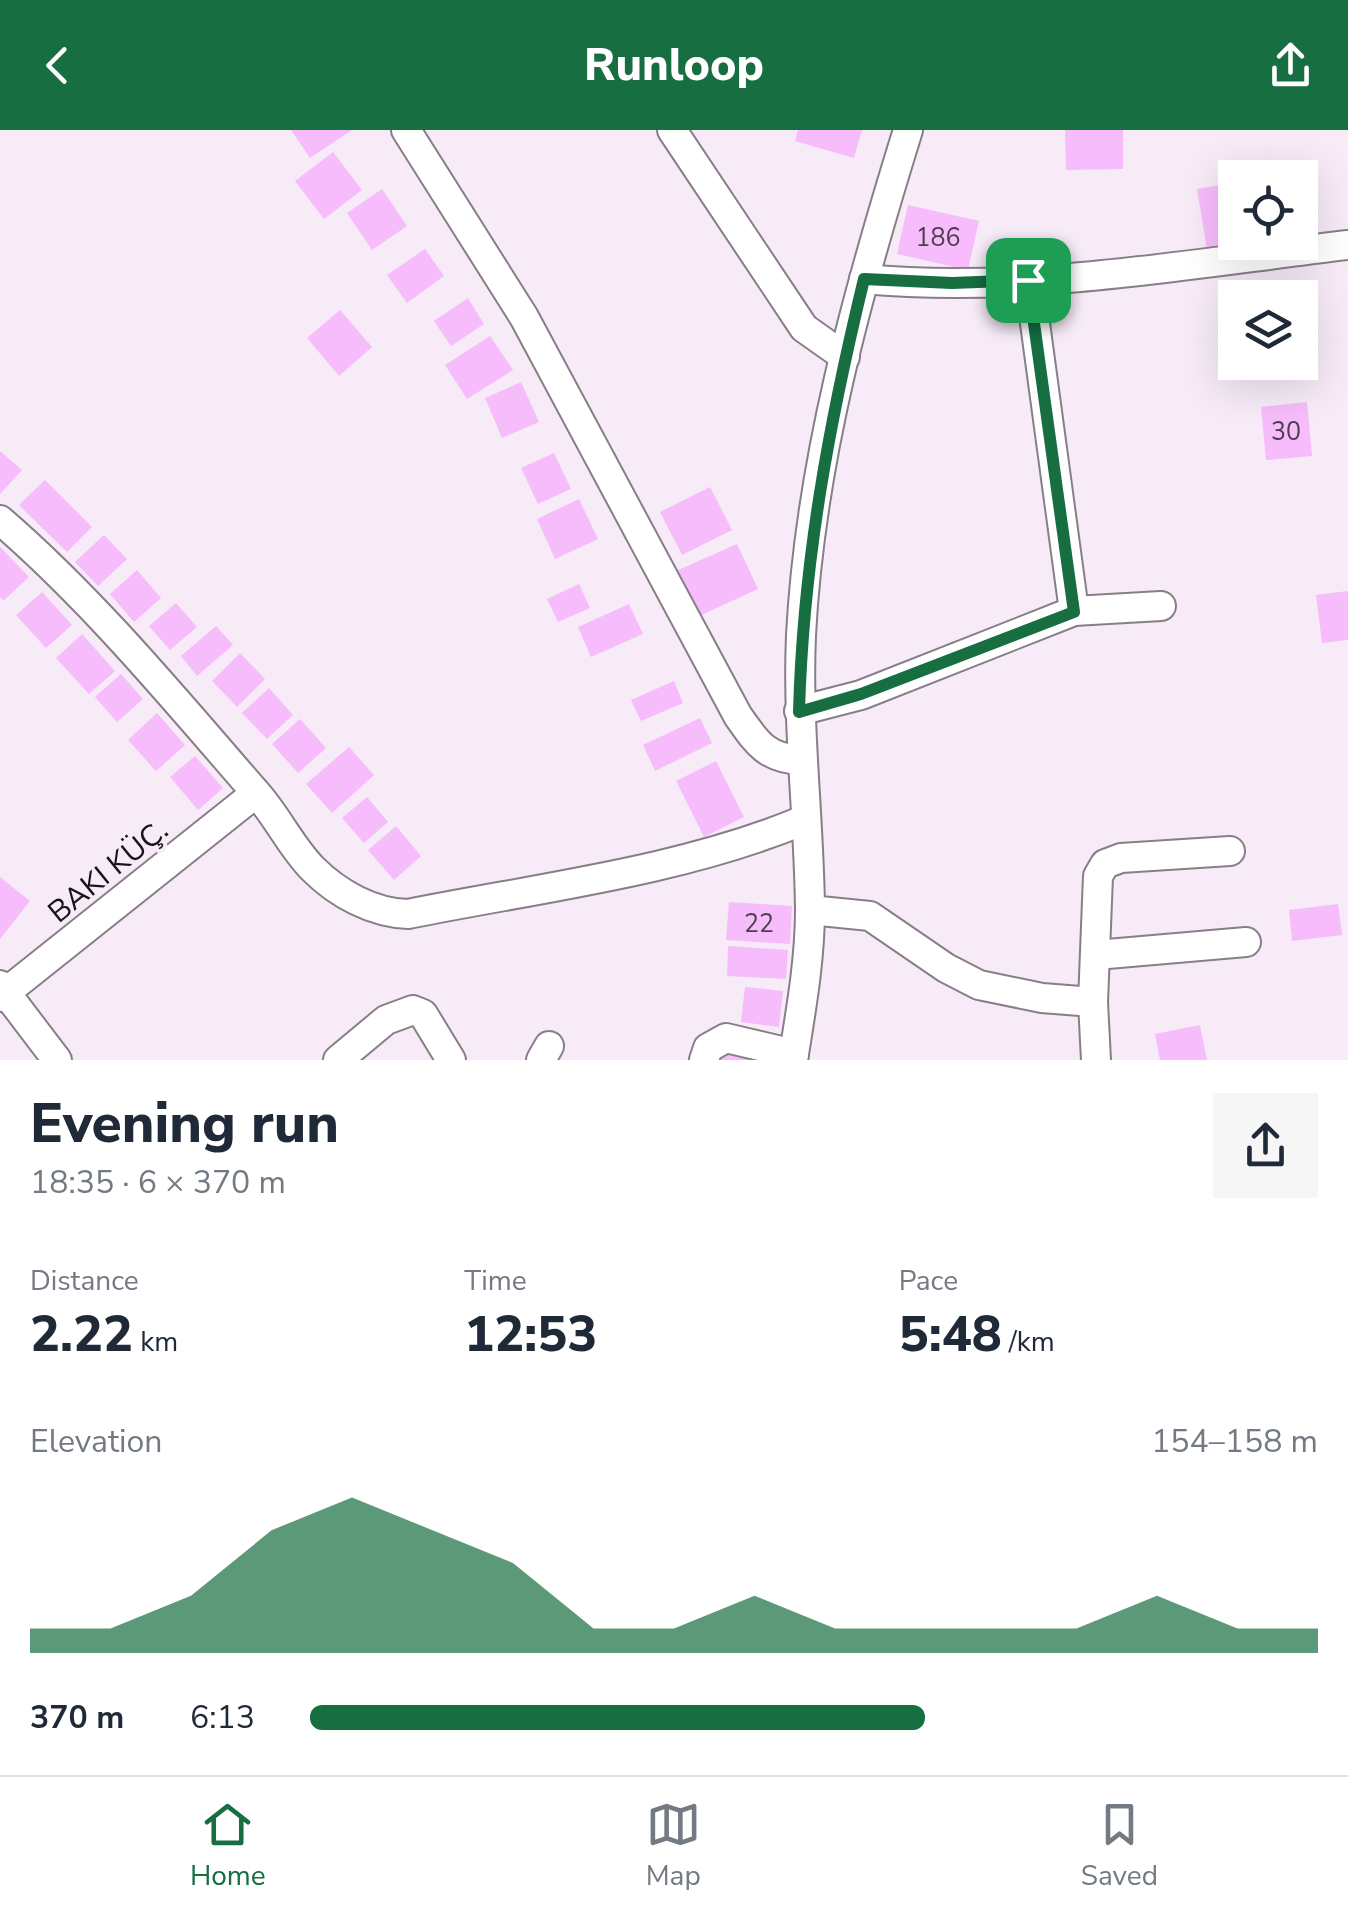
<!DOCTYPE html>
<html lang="en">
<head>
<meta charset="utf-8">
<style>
  :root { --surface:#fff; --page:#f6f6f7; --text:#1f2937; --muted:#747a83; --line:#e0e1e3; --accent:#166e41 }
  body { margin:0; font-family:"Nunito Sans",sans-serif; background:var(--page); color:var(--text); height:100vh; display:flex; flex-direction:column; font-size:38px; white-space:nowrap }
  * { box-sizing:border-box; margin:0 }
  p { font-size:32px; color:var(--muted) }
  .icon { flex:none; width:55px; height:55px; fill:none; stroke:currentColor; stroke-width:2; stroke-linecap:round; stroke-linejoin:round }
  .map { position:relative; height:930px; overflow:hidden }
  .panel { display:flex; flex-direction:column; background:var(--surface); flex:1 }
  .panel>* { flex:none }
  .controls { position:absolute; left:1218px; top:30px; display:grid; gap:20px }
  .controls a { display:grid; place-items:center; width:100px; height:100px; border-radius:0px; background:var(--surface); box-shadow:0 10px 40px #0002; font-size:50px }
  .pin { position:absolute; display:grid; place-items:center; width:85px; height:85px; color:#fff; margin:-42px; border-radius:20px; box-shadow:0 5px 15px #0006 }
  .round { display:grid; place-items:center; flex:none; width:105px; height:105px; border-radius:0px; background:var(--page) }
  .head { display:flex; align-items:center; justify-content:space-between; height:170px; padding:0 30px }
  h1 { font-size:55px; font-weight:800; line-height:75px }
  .metrics { display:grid; grid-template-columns:repeat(3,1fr); gap:15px; height:170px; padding:10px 30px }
  .metrics div { display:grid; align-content:center }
  .metrics b { font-size:50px; font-weight:800 }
  .metrics small { font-size:28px; font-weight:400 }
  .metrics p { font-size:28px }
  .chart { height:280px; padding:20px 30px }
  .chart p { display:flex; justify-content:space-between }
  .chart svg { width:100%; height:180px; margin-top:10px; fill:var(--accent); opacity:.7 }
  ul { padding:0 30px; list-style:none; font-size:32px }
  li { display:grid; grid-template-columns:160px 120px 1fr; align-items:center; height:75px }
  li i { height:25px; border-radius:12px; background:var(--accent) }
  header { display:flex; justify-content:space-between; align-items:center; height:130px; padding:0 30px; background:var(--accent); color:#fff; font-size:45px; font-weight:800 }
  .tab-bar { display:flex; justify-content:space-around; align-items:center; height:140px; border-top:2px solid var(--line); background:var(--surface); font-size:28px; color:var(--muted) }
  .tab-bar a { display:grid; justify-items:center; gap:5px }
  .tab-bar .on { color:var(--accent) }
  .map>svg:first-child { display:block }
  .building { fill:#f7bcfb }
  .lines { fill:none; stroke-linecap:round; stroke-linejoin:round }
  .minor-casing { stroke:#887e88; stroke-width:32 }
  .minor { stroke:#fff; stroke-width:28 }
  .route-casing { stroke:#fff; stroke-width:20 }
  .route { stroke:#166e41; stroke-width:12 }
  .labels { text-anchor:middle; stroke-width:8; stroke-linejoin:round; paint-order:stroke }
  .number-label { font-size:25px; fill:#4e3c4f }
  .street-label { font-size:30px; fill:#161216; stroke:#f6ebf7 }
</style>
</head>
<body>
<header><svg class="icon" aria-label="back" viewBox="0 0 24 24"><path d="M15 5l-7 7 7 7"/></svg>Runloop<svg class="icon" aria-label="share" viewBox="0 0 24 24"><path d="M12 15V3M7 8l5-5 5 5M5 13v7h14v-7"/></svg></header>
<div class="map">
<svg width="1348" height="930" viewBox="0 0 1348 930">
  <rect width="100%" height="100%" fill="#f6ebf7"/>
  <g class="building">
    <path d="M291,0H352L310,28Z"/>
    <path d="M798,0H862L854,28L795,11Z"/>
    <path d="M1065,0H1123V39L1066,40Z"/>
    <path d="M333,22L362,60L324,89L295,51Z"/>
    <path d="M1232,53L1235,115L1207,120L1197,59Z"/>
    <path d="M382,59L407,96L372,120L347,83Z"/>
    <path d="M908,75L979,91L968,140L897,124Z"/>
    <path d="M425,119L444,146L407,173L387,145Z"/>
    <path d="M468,168L484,194L451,216L434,191Z"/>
    <path d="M340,180L372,217L339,246L307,208Z"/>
    <path d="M490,206L513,240L467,269L445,235Z"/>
    <path d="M521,252L539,292L502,308L485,268Z"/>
    <path d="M1307,272L1312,326L1266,330L1261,277Z"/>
    <path d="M0,321L22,340L0,364Z"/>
    <path d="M554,323L571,359L538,374L521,338Z"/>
    <path d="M45,350L92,397L67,422L19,375Z"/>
    <path d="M710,357L732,400L682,425L660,382Z"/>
    <path d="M579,369L598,409L555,429L537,389Z"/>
    <path d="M104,405L127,429L98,456L75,432Z"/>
    <path d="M737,414L758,459L697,487L676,441Z"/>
    <path d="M0,417L29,447L3,471L0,467Z"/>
    <path d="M137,440L161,468L134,492L110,464Z"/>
    <path d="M579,454L590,478L558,492L547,469Z"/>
    <path d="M1348,461V510L1322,513L1316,465Z"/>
    <path d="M42,462L72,495L46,518L16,485Z"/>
    <path d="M176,473L197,497L170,520L149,496Z"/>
    <path d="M629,474L643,504L591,527L578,497Z"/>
    <path d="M216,496L233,515L197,546L181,526Z"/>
    <path d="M82,504L115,541L89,564L56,528Z"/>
    <path d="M240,523L265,549L237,577L212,551Z"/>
    <path d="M121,544L143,569L117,592L95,567Z"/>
    <path d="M674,551L683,573L641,591L631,570Z"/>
    <path d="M269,558L293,585L267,609L242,583Z"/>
    <path d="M157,583L185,615L156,641L128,610Z"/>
    <path d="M700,588L712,613L655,641L643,615Z"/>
    <path d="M300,589L326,618L298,643L272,614Z"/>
    <path d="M349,617L374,645L332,683L306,654Z"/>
    <path d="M195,626L223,658L198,680L170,647Z"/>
    <path d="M716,631L744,687L704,707L676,651Z"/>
    <path d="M367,667L388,692L364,713L342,688Z"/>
    <path d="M396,696L421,726L394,750L368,720Z"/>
    <path d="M0,747L30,771L0,809Z"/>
    <path d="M729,772L792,776L790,814L726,810Z"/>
    <path d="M1338,774L1342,805L1292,811L1289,780Z"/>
    <path d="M728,816L788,820L786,849L727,846Z"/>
    <path d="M745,857L783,861L779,897L741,892Z"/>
    <path d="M1200,895L1207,930H1160L1155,904Z"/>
    <path d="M720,919L760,930H717Z"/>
  </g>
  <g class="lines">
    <defs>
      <g id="minor">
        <path d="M406,0L524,187L738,586C757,613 766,628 800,630"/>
        <path d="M672,0L804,198L845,227"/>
        <path d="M864,149C1025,164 1188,134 1348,115"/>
        <path d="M0,390C94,471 177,572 258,665C278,688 292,718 313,739C338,764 373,783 408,784C537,758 683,741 804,690"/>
        <path d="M1074,481L1161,476"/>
        <path d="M799,581L861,565L1074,481L1029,149"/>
        <path d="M810,780L870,786L946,838L979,855L1042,868L1093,872"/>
        <path d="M1096,825L1246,812"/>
        <path d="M0,855L57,930"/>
        <path d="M0,867L256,663"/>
        <path d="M338,930L386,890L413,880L423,884L451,930"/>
        <path d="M541,930L549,916"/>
        <path d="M704,930L708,918L726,908L794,924"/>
        <path d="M793,930C801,880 810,830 810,779C809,687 797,597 801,505C810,333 857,164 908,0"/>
        <path d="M1096,930L1093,872L1098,746L1105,734L1121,728L1230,721"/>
      </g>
    </defs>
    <use href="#minor" class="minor-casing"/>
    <use href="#minor" class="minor"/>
  </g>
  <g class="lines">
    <defs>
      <path id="route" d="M864,149L952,153L1028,150L1074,482L861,564L799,582C803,433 829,293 864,149Z"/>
    </defs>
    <use href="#route" class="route-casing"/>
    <use href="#route" class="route"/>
  </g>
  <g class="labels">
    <g class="number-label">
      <text x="938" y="116">186</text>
      <text x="1286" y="310">30</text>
      <text x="759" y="802">22</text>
    </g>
    <g class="street-label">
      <text transform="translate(108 741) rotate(-39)" y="10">BAKI KÜÇ.</text>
    </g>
  </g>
</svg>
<div class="controls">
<a><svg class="icon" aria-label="locate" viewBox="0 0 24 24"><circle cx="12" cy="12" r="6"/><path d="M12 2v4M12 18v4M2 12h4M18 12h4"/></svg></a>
<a><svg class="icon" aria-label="layers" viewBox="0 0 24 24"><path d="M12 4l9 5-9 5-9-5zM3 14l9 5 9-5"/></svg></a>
</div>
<div class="pin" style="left:1028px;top:150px;background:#1e9e55"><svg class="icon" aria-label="arrive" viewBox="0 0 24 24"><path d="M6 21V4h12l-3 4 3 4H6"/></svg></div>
</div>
<section class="panel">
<div class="head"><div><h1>Evening run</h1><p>18:35 · 6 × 370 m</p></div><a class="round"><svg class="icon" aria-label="share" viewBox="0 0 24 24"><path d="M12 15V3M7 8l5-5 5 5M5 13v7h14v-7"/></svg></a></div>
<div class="metrics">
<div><p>Distance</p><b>2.22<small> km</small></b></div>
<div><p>Time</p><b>12:53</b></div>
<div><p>Pace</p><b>5:48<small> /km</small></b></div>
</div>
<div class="chart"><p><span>Elevation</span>154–158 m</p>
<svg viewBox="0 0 160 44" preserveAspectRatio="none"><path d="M0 44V38L10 38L20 30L30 14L40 6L50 14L60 22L70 38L80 38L90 30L100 38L110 38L120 38L130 38L140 30L150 38L160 38V44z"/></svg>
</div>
<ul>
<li><b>370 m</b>6:13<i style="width:61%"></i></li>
</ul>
</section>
<nav class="tab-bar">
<a class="on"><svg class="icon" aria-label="home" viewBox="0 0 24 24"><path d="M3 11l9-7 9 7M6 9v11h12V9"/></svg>Home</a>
<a><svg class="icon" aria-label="map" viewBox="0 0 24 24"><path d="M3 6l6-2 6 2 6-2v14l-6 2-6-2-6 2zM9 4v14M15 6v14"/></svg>Map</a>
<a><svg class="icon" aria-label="saved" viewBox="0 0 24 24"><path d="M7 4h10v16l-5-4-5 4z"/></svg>Saved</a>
</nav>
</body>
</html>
